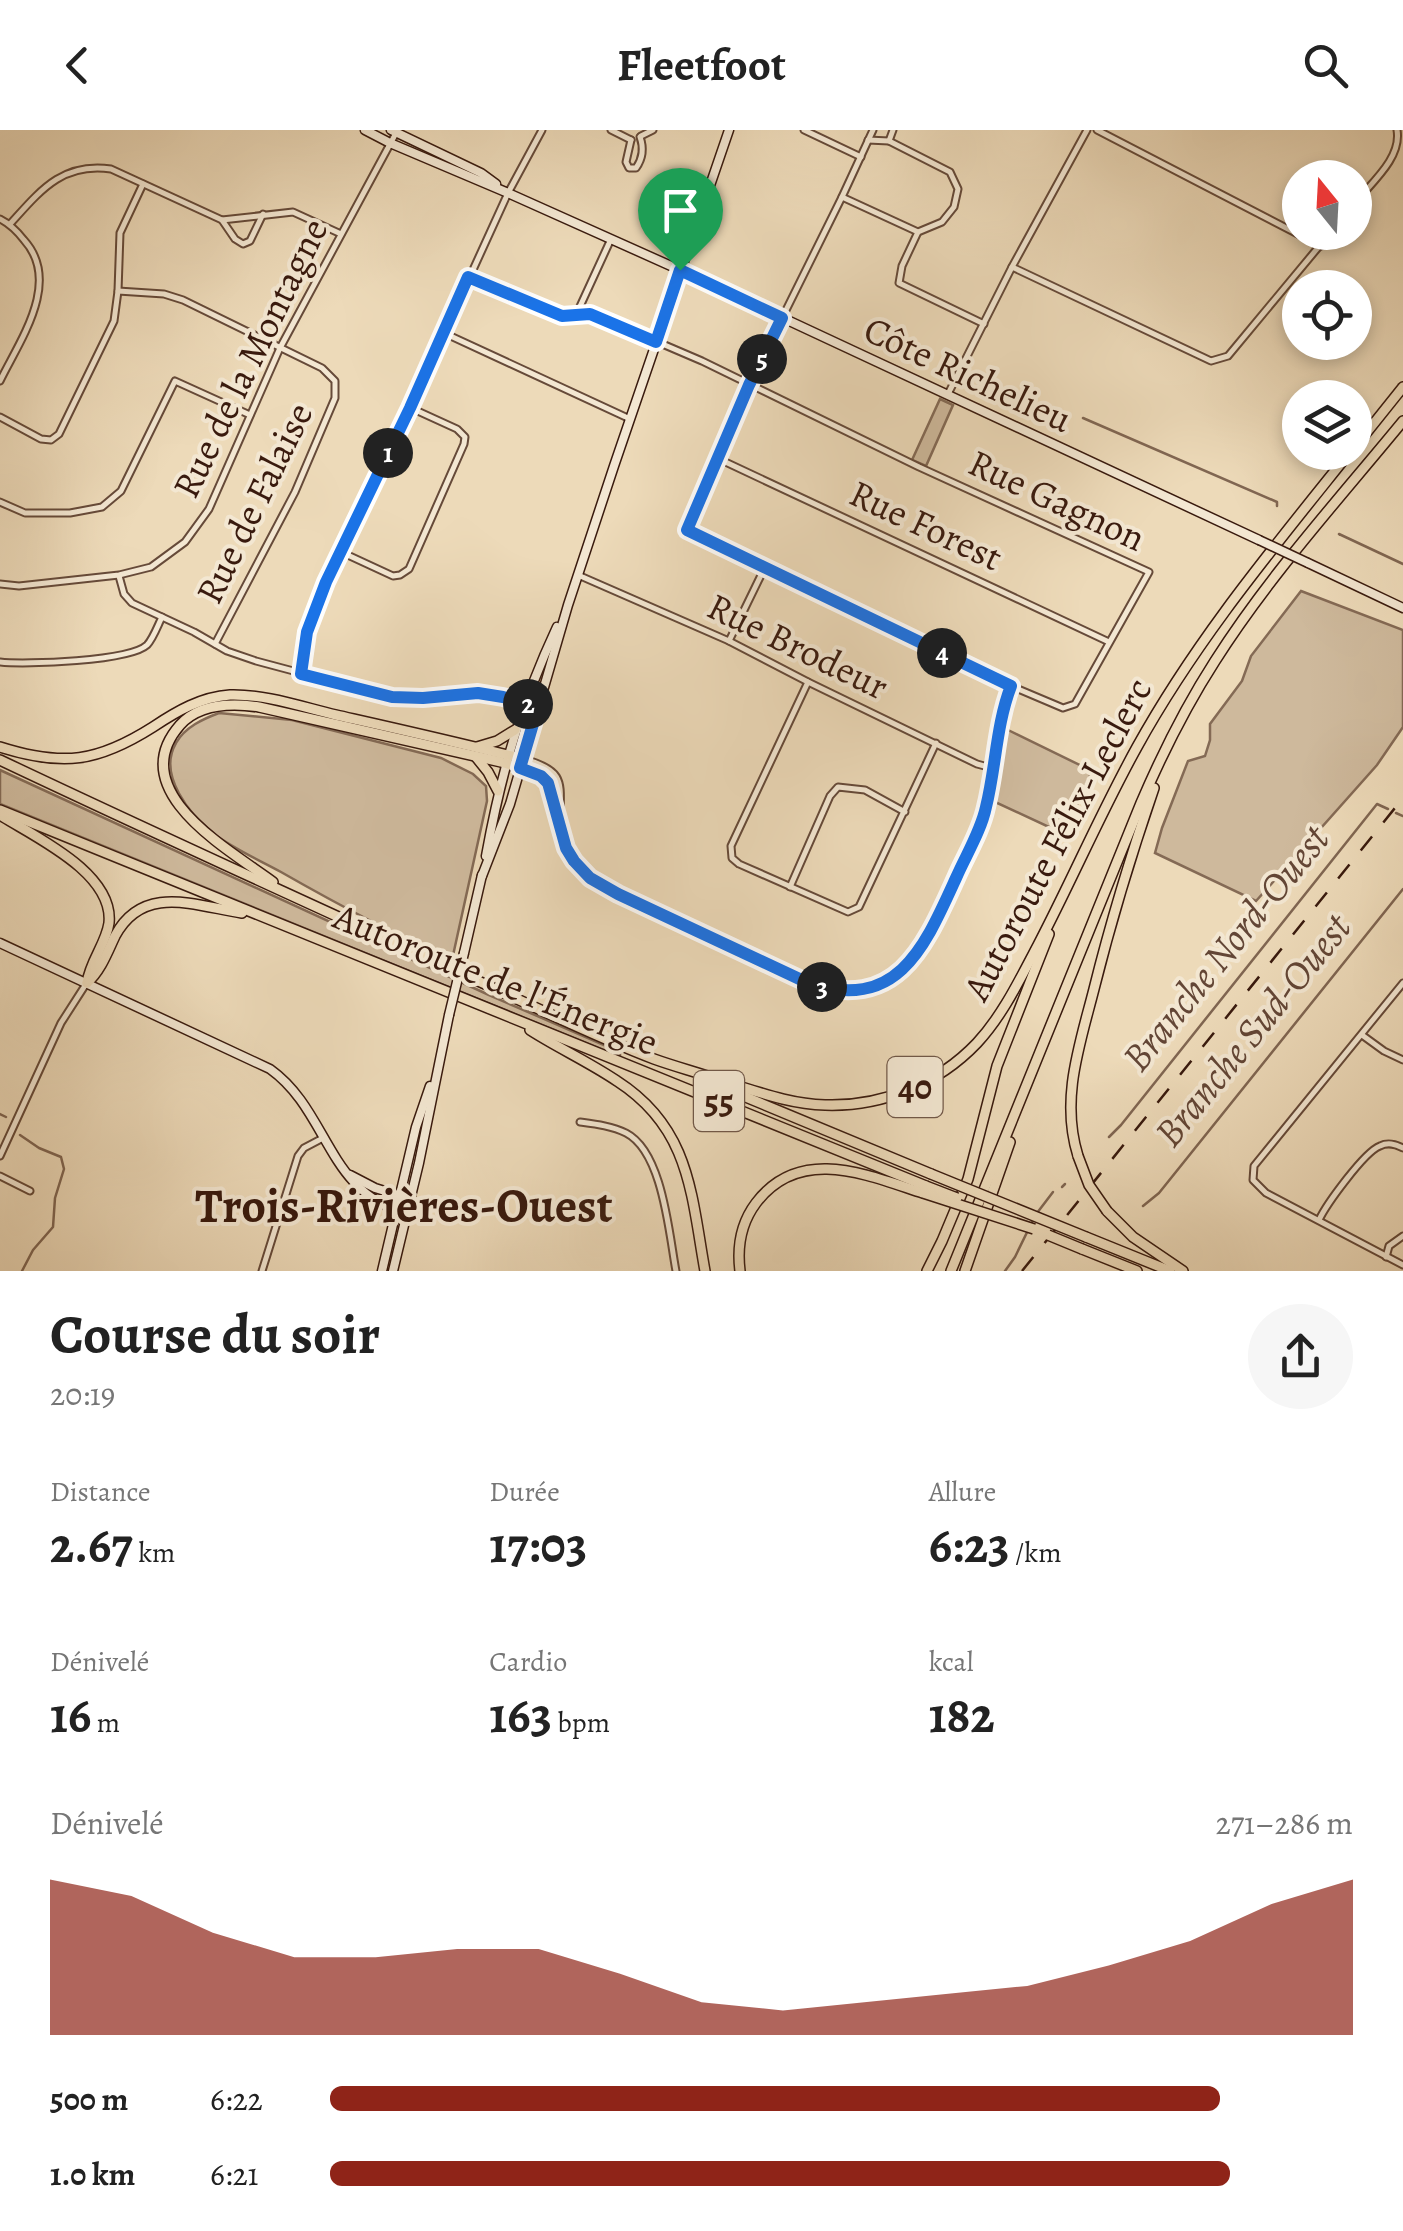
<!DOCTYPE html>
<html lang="fr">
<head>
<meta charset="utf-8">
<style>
  :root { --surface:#fff; --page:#f6f6f6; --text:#222; --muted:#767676; --accent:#8f2418 }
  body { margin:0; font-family:Alegreya,serif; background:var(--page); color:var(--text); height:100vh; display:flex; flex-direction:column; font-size:38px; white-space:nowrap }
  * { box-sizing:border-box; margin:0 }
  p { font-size:32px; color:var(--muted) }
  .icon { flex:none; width:55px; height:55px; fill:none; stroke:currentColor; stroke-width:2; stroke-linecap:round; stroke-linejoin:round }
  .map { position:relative; height:1141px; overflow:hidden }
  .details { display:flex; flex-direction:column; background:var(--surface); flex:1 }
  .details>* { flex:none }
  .needle { width:65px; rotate:342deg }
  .controls { position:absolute; left:1282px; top:30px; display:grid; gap:20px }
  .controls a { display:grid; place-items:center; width:90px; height:90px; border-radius:50%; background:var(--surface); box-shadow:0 5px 15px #0003; font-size:50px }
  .pin { position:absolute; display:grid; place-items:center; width:85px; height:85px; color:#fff; margin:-102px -42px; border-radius:50% 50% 50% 0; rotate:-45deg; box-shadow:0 0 10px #0007 }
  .pin .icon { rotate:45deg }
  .km { position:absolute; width:50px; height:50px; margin:-25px; border-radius:50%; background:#222; color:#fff; font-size:28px; line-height:50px; text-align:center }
  .round { display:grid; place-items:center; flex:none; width:105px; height:105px; border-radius:52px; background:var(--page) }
  .head { display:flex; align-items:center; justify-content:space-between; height:170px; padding:0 50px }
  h1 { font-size:55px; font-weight:700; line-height:75px }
  .metrics { display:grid; grid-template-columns:repeat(3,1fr); gap:15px; height:170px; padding:10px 50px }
  .metrics div { display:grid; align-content:center }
  .metrics b { font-size:50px; font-weight:700 }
  .metrics small { font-size:28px; font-weight:400 }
  .metrics p { font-size:28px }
  .chart { height:280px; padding:20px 50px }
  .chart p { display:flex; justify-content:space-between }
  .chart svg { width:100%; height:180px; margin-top:10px; fill:var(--accent); opacity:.7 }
  ul { padding:0 50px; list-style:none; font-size:32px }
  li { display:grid; grid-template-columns:160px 120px 1fr; align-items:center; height:75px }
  li i { height:25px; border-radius:12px; background:var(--accent) }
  header { display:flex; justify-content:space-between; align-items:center; height:130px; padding:0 50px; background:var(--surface); font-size:45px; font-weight:700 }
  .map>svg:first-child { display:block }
  .green { fill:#ceb99c; stroke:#846a55; stroke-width:2.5 }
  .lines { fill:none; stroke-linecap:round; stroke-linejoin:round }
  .stream { stroke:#806652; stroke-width:2.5 }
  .street-casing { stroke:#664a39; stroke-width:9 }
  .secondary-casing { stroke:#391a0e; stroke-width:11 }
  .highway-casing { stroke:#391a0e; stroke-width:12 }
  .street { stroke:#f3e7d2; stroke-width:5 }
  .secondary { stroke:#f3e7d2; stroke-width:8 }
  .highway { stroke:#eddab9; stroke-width:9 }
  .rail { stroke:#391a0e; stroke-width:2.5; stroke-dasharray:18 18; stroke-linecap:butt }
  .secondary-bridge-casing { stroke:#391a0e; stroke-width:11; stroke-linecap:butt }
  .highway-bridge-casing { stroke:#391a0e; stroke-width:12; stroke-linecap:butt }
  .secondary-bridge { stroke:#f3e7d2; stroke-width:8 }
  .highway-bridge { stroke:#eddab9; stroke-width:9 }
  .route-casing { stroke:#fff; stroke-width:20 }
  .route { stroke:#1a73e8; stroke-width:12 }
  .labels { text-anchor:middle; stroke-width:8; stroke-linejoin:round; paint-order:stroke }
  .shield { fill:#f3e7d2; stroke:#715849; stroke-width:2.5 }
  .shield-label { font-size:35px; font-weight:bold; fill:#391a0e }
  .street-label { font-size:38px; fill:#391a0e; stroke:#f3e7d2 }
  .water-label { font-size:40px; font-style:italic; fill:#634636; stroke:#f3e7d2 }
  .district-label { font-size:48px; font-weight:bold; fill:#391a0e; stroke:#f3e7d2 }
</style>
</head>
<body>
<header><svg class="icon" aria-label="back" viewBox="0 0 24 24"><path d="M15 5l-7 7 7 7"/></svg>Fleetfoot<svg class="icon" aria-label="search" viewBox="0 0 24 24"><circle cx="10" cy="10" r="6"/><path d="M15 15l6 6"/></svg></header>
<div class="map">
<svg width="1403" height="1141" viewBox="0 0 1403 1141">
  <rect width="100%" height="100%" fill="#eddab9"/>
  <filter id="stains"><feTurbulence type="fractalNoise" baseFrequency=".002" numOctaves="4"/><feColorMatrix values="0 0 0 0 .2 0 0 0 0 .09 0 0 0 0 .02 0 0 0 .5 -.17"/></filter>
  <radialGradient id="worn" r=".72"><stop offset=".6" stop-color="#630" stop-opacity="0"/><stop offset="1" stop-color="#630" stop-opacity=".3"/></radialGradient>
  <g class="green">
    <path d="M940,269L953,275L926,336L912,330Z"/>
    <path d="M1301,461L1403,500V597L1377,635L1256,771L1155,723L1162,698L1188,631L1205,626L1210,610V594L1242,551L1251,526Z"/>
    <path d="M219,583L292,590L441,628L473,644L486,656L487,671L452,830C393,804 337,774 281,742C259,730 234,719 214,704C190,685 157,645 176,613C185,597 203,589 219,583Z"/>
    <path d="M1006,599L1092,641L1064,704L995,672Z"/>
    <path d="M0,640L489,865L620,922V927L0,674Z"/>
  </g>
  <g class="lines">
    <g class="stream">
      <path d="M1083,288L1277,372V376"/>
      <path d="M1339,404L1403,434"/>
      <path d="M1396,683L1403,686"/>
      <path d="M0,984L6,987"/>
      <path d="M20,1005L39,1018L61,1027L64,1039L55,1068L53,1097L33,1120L22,1141"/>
      <path d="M1109,1007L1121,995L1377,674L1388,679"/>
      <path d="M1062,1057L1065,1054"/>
      <path d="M1143,1076L1159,1063L1403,759"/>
      <path d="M1037,1083L1053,1062"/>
      <path d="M1005,1141L1015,1127L1033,1090"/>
    </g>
    <defs>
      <g id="street">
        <path d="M611,0L631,10"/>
        <path d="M804,0L861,27"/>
        <path d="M1097,0L1321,116"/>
        <path d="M641,6L653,0"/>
        <path d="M631,10L626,32L629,38H636C643,28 644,18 640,7"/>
        <path d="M868,10L889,11L950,42L958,59L954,77L942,92L918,102L902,136L899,153L984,194"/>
        <path d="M889,11L893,0"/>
        <path d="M842,67L918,102"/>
        <path d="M1355,73C1371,53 1402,28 1397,0"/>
        <path d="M0,89C10,94 17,101 24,110C62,152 20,210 0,251"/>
        <path d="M222,90L293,82L341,104"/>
        <path d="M10,94C40,61 62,32 111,39L222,90L235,109L243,114L250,111L263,84"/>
        <path d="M1012,137L1211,231L1228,226L1331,102"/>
        <path d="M468,147L562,186L590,183L702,231L919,337L1149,442L1075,574L1063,578L1011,556L687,400L749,255L842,67L873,0"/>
        <path d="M118,161L164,164L183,170L322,238L335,251V268L295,362L215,514"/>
        <path d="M577,183L611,109"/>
        <path d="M444,203L630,289"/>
        <path d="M948,264L1012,137L1087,0"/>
        <path d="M0,287L41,309L51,310L59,304L114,191L118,161L120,103L143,54"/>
        <path d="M719,329L1109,512"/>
        <path d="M0,372L25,383H70L102,377L121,361L175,251L250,285"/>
        <path d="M339,421L393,446L400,445L409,439L464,314L465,307L457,299L411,278"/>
        <path d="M578,445L729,511L808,552L977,634L992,638"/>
        <path d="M119,446L124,464L132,473L194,502L227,521L256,531L387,566L423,568L478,563L503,567L538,577"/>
        <path d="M0,454L19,456L119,445L151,437L185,412L209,379L280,218L396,3"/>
        <path d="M729,511L764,439"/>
        <path d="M0,532C25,535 130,531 147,515C153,509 158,495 162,487"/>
        <path d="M301,544L308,499L326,452L410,278L508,63L542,0"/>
        <path d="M808,552L731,716L732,728L739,734L848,782L859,777L936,613"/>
        <path d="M524,629C567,641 560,653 560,691"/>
        <path d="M520,638L538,644L547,651C564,692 554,721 597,753L808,853C898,883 925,816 956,748C966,725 981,701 986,677C996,637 997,595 1011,556"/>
        <path d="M790,757L830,666L838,657L865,660L905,682"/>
        <path d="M1403,853L1254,1036L1253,1050L1266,1063L1403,1135"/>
        <path d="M1362,905L1384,921L1403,930"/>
        <path d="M580,992C595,994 612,996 626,1003C663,1022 669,1104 676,1141"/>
        <path d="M0,1026L61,893L86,854"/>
        <path d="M0,1046L30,1061"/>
        <path d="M1319,1090C1326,1075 1364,1022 1380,1016C1388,1012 1395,1014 1403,1018"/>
        <path d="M1386,1127L1389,1116L1403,1106"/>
        <path d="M262,1141L298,1026L304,1018L323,1008"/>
      </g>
      <g id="secondary">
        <path d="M365,0L390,13L508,63L680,140L1259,410"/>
        <path d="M391,0L481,43L496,54"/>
        <path d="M1308,433L1403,478"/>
        <path d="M486,726C501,643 521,574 557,497"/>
        <path d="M482,746L510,674L568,475L614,336L729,0"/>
        <path d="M0,813L270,939C329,981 327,1063 406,1083"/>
        <path d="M464,823L482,745"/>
        <path d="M350,1045L375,1058L401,1066"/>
        <path d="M382,1141L416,997L430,956"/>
        <path d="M393,1141L419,1033L449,885"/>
      </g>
      <g id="highway">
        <path d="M1355,317L1403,257"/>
        <path d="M0,617C63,637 98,632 153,597C177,581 201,567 230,565C265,564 302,577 336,585C398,599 461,613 523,629"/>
        <path d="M477,617L497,611L515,600"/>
        <path d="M476,627L488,642L498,661"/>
        <path d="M0,630C158,705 317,777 476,850C535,877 594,906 654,929C676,937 700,943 722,951C756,961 789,974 825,975C882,977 938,954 977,913C1003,885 1020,849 1038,815C1072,750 1101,682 1137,617C1196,510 1274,417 1350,322"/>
        <path d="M0,680L926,1056"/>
        <path d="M0,685C35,707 114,743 109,793C106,814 90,831 87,853"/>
        <path d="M273,752C230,720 122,661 180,595C200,573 232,573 259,577L501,632L520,638"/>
        <path d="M87,853C101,840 107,823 115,806C143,753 196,776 242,783"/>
        <path d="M530,900C558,918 589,932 617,951C690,998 691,1063 705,1141"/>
        <path d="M712,953L931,1044"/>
        <path d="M1078,1026C1060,969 1080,914 1094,859C1111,791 1131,725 1154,658"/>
        <path d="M1107,1081L1133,1107L1183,1141"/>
        <path d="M1086,1107L1170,1141"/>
        <path d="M1082,1119L1137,1141"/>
        <path d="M740,1141C737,1117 741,1093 756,1073C800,1015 867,1045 923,1063"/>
        <path d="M927,1141L942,1111L968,1049L997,936L1049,804"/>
        <path d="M951,1141L1141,673C1162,624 1186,576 1215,531C1269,446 1339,369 1403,291"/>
        <path d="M965,1141L1010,1012"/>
      </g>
    </defs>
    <use href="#street" class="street-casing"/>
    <use href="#secondary" class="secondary-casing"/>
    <use href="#highway" class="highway-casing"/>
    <use href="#street" class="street"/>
    <use href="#secondary" class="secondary"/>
    <use href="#highway" class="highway"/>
    <path class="rail" d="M1022,1141L1403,668"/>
    <defs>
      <g id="secondary-bridge">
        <path d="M1259,410L1308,433"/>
        <path d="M449,885L464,823"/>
      </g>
      <g id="highway-bridge">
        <path d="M1078,1026L1089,1055L1107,1081"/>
        <path d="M931,1044L1086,1107"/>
        <path d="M926,1056L957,1068"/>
        <path d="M923,1063L1034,1099"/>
        <path d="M1048,1105L1082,1119"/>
      </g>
    </defs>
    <use href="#secondary-bridge" class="secondary-bridge-casing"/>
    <use href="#highway-bridge" class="highway-bridge-casing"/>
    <use href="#secondary-bridge" class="secondary-bridge"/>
    <use href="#highway-bridge" class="highway-bridge"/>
  </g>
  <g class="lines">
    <defs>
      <path id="route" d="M680,140L782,188L749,255L687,400L1011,556C996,595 996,637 986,677C981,701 966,725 956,748C925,816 898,883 808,853L618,764L590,748L574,731L566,718L548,653L541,646L520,638L538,577L503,567L478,563L423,568L392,567L301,544L307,502L326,452L410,278L468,147L562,186L590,184L656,212Z"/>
    </defs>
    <use href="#route" class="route-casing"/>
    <use href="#route" class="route"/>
  </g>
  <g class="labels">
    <g class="shield">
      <rect x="887.5" y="927" width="55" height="60" rx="8"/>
      <rect x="694" y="941" width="50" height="60" rx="8"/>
    </g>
    <g class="shield-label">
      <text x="915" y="969">40</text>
      <text x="719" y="983">55</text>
    </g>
    <g class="street-label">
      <text transform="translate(250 228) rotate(-64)" y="13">Rue de la Montagne</text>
      <text transform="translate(968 244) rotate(25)" y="13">Côte Richelieu</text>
      <text transform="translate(1057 370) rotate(25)" y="13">Rue Gagnon</text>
      <text transform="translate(254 373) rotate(-64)" y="13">Rue de Falaise</text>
      <text transform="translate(926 395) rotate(25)" y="13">Rue Forest</text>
      <text transform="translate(798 516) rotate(26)" y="13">Rue Brodeur</text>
      <text transform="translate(1057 709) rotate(-62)" y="13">Autoroute Félix-Leclerc</text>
      <text transform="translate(496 849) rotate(22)" y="13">Autoroute de l'Énergie</text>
    </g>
    <g class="water-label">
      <text transform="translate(1225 818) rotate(-51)" y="14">Branche Nord-Ouest</text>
      <text transform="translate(1252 900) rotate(-51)" y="14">Branche Sud-Ouest</text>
    </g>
    <g class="district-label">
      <text x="404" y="1092">Trois-Rivières-Ouest</text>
    </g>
  </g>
  <rect width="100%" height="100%" filter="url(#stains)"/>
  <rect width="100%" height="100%" fill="url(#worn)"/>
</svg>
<div class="controls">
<a><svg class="needle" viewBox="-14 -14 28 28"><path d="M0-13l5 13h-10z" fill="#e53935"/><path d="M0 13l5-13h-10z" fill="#767676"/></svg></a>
<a><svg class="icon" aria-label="locate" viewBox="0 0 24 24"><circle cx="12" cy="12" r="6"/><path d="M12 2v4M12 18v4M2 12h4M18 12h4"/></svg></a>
<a><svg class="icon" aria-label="layers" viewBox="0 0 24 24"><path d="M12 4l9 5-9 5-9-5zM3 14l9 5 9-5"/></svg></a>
</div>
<div class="pin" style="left:680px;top:140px;background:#1e9e55"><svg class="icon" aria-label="arrive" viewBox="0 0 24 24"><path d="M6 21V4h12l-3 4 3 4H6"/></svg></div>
<b class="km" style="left:388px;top:323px">1</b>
<b class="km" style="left:528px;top:574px">2</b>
<b class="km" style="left:822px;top:857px">3</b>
<b class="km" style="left:942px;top:523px">4</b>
<b class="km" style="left:762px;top:229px">5</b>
</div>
<section class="details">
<div class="head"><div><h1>Course du soir</h1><p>20:19</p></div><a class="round"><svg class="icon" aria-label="share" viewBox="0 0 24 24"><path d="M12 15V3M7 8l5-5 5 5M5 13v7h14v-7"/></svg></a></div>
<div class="metrics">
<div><p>Distance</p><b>2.67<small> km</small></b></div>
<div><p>Durée</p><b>17:03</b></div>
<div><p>Allure</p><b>6:23<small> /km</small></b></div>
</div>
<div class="metrics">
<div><p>Dénivelé</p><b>16<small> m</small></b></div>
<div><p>Cardio</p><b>163<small> bpm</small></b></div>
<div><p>kcal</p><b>182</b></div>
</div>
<div class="chart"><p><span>Dénivelé</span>271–286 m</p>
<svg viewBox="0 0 160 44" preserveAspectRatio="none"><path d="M0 44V6L10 10L20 19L30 25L40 25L50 23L60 23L70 29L80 36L90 38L100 36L110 34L120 32L130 27L140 21L150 12L160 6V44z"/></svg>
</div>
<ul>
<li><b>500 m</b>6:22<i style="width:87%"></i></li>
<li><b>1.0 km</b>6:21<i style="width:88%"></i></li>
</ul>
</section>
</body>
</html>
